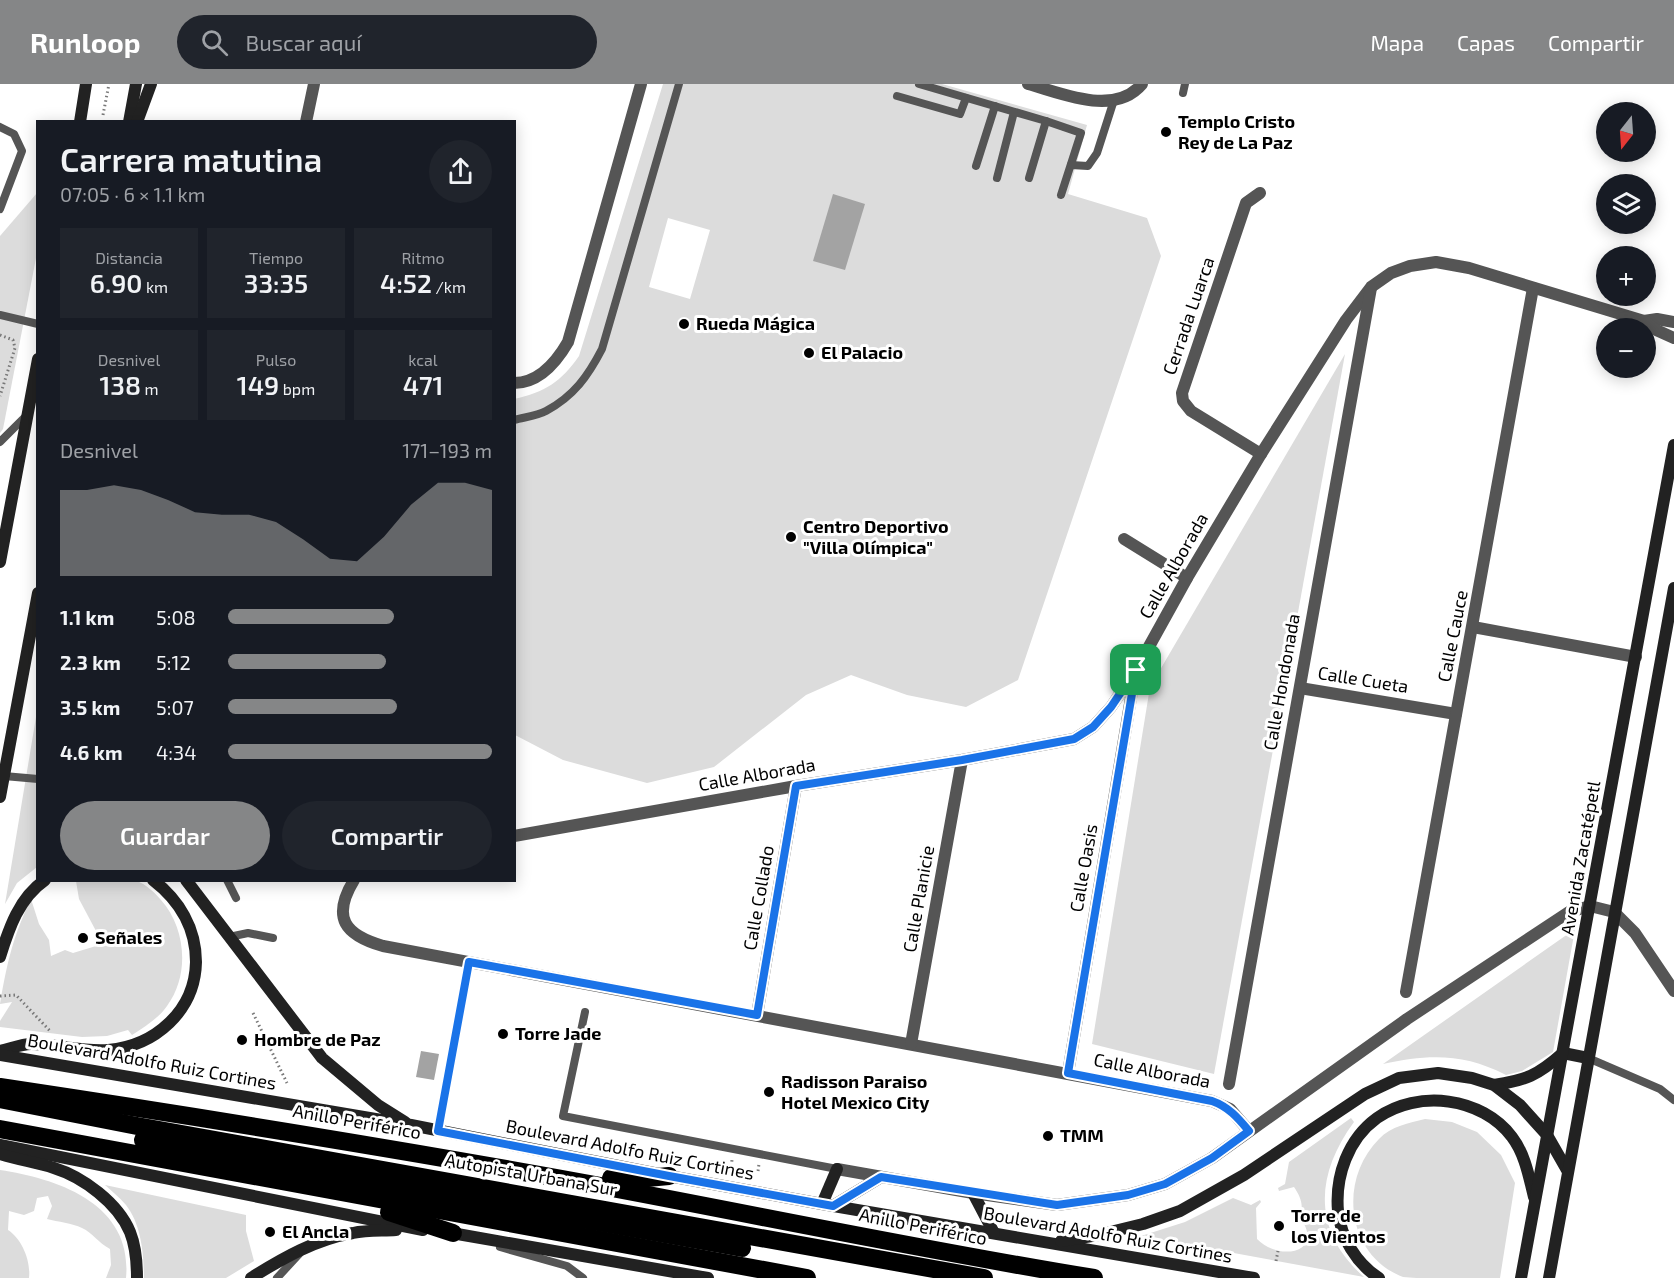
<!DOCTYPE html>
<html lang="es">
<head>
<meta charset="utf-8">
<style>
  :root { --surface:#171b24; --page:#20242c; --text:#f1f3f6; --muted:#9ea1a6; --accent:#858687 }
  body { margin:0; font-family:"Exo 2",sans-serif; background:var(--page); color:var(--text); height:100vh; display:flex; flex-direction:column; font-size:22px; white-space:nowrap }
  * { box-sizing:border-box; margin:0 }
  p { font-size:20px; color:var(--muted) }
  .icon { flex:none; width:33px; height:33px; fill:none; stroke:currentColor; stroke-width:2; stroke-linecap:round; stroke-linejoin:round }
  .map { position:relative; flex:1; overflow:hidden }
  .details { position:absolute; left:36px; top:36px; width:480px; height:762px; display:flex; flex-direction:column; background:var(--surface); border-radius:0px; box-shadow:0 3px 15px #0003 }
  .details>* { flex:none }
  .needle { width:39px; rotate:197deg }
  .buttons { position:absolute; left:1596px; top:18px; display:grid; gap:12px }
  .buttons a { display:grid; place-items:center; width:60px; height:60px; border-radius:50%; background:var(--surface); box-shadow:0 3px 15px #0003; font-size:30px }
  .pin { position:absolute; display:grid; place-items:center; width:51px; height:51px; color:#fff; margin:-26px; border-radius:12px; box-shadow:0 3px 9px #0006 }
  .round { display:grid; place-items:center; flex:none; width:63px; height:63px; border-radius:32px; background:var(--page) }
  .head { display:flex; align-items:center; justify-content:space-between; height:102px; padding:0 24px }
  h1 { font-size:33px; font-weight:600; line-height:45px }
  .stats { display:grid; grid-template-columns:repeat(3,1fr); gap:9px; height:102px; padding:6px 24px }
  .stats div { display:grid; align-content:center; border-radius:0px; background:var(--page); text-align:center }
  .stats b { font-size:26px; font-weight:600 }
  .stats small { font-size:16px; font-weight:400 }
  .stats p { font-size:16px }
  .chart { height:168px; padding:12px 24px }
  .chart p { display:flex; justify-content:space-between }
  .chart svg { width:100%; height:108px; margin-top:6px; fill:var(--accent); opacity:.7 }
  .primary-button { display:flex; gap:12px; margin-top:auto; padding:12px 24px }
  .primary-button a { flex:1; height:69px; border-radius:36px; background:var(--accent); color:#fff; font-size:24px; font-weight:600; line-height:69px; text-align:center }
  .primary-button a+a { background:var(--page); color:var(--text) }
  ul { padding:0 24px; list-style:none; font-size:20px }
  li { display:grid; grid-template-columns:96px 72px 1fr; align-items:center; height:45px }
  li i { height:15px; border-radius:8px; background:var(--accent) }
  header { display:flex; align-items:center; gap:36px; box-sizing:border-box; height:84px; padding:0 30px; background:var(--accent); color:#fff }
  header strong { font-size:28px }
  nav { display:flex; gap:33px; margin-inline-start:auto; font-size:21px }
  .search { width:420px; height:54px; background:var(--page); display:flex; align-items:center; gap:15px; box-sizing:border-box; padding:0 21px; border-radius:33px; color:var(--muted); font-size:22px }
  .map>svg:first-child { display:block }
  .green { fill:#dcdcdc; fill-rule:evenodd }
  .water { fill:#a3a3a3 }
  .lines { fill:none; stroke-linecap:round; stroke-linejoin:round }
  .path { stroke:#777; stroke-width:3; stroke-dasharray:1.5 3; stroke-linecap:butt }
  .service { stroke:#555; stroke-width:8 }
  .minor { stroke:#555; stroke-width:12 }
  .tertiary { stroke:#555; stroke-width:12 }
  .secondary { stroke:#222; stroke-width:12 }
  .motorway { stroke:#000; stroke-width:18 }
  .route-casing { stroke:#fff; stroke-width:12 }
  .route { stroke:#1a73e8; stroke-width:8 }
  .poi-dot { fill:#000; stroke:#fff; stroke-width:2 }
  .labels { text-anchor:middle; stroke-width:6; stroke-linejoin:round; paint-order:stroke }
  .poi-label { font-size:18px; font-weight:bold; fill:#000; stroke:#fff; text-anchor:start }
  .street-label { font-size:18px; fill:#000; stroke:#fff }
</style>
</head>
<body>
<header>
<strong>Runloop</strong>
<div class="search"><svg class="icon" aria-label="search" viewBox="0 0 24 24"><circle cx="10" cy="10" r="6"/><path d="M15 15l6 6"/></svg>Buscar aquí</div>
<nav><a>Mapa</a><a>Capas</a><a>Compartir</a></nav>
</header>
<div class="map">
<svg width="1674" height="1194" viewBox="0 0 1674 1194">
  <rect width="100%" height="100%" fill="#fff"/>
  <g class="green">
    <path d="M663,0H942L1087,41L1068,110L1147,134L1161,172L1018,596L966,623L907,611L851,591L806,611L714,683L647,699L563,676L515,651L514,315C545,308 561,298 579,272ZM668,134L710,146L690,215L649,203Z"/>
    <path d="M37,109V169L3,345L0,349V152Z"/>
    <path d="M1345,270L1214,990L1092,960L1150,603Z"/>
    <path d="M37,627V783L17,799L5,820Z"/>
    <path d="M76,797C91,797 123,793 136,797C146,800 154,808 161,816C186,844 190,891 167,922C158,935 144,943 132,951L128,946L107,952L82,953L0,943V937L12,918L0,920C7,879 13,852 31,815L39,840L49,856L51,872L65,866L73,869L96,862V847L79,815Z"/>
    <path d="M1575,845L1553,968L1522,987L1506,991C1464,969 1428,970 1383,980Z"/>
    <path d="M1351,1034L1354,1038C1315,1091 1312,1147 1364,1193L1141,1152L1185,1138L1233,1114L1251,1121L1260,1116L1261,1118L1256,1124L1257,1155C1279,1178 1327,1169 1299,1132C1305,1122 1300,1112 1294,1103L1279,1107L1278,1104L1285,1100L1289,1078Z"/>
    <path d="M1425,1035L1452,1038L1477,1048L1501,1071L1515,1099L1500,1194C1477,1194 1454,1194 1431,1194C1422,1194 1411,1194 1403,1193C1346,1171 1338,1096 1379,1055C1391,1042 1409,1039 1425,1035Z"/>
    <path d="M0,1086C59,1095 133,1120 126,1194H106L111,1181L110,1165C97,1158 93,1149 82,1144C72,1139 58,1138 47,1135L52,1122L48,1112L37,1114L34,1127L24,1131L9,1127L8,1146C22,1155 31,1177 29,1194H0Z"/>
    <path d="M105,1101L246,1131V1147L254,1177L226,1194H144C144,1170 141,1140 126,1121C120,1114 112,1107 105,1101Z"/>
  </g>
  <g class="water">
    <path d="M833,110L865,120L845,186L813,177Z"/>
    <path d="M421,967L439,970L434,996L416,993Z"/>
  </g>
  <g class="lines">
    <g class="path">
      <path d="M103,31L109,0"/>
      <path d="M0,251L13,256L15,264L0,312"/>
      <path d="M0,912L16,911L51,948"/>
      <path d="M253,929L287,999"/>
      <path d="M758,1087L759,1080"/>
      <path d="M730,1091L732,1076H734"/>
      <path d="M1276,1177L1278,1167"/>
    </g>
    <g class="service">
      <path d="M919,0L1046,37L1081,49L1061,111"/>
      <path d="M1183,9L1185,0"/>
      <path d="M897,12L960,30L966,14"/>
      <path d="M0,43L14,50L22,67L0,125"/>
      <path d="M1071,81L1088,82L1097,69L1114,16"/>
      <path d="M976,82L995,22"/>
      <path d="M997,94L1014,28"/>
      <path d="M1029,94L1046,37"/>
      <path d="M0,231L38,240"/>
      <path d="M514,336C525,333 537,332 546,327C574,312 588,292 602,265L679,0"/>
      <path d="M0,358L26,332"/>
      <path d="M4,692L38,695"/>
      <path d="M227,796L236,814"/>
      <path d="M229,853L248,849L273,854"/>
      <path d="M585,928L563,1032L837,1085"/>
      <path d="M1588,974L1660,1005L1674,1016"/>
      <path d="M438,1047L469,878"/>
      <path d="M500,1163L567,1182L583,1194"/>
      <path d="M277,1194L300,1169"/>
    </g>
    <g class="minor">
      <path d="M1028,0C1062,9 1114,33 1142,0"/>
      <path d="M306,38L314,0"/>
      <path d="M1260,109L1246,119L1182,309L1183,317L1191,327L1261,370"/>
      <path d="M1644,237L1657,235L1674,238"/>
      <path d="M514,299C539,299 557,277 568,258L641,0"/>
      <path d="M1124,455L1187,494"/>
      <path d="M1473,543L1636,573"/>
      <path d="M1300,604L1456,630"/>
      <path d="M514,752L796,702L962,676L1074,655L1093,643L1111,623L1136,586L1187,494L1261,370L1346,236L1371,203L1391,189L1410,182L1436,178L1469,184L1644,237L1654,245L1674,254"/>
      <path d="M354,796C331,834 345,851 383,862L1212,1017L1230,1025L1249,1047"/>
      <path d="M1406,908L1533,204"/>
      <path d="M757,931L796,702"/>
      <path d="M911,960L962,676"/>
      <path d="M1068,989L1135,590"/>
      <path d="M1229,1000L1371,204"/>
      <path d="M837,1085L973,1109L1057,1121L1128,1111L1165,1100L1212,1074L1407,935L1569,828L1590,822"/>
    </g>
    <path class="tertiary" d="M1590,822L1614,828L1635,849L1674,907"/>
    <g class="secondary">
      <path d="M80,38L86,0"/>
      <path d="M129,38L136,0"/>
      <path d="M137,38L151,0"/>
      <path d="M0,478L38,275"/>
      <path d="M0,713L38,509"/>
      <path d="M186,796L322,974L378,1021L405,1038"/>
      <path d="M0,873C9,844 19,814 45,796"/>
      <path d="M0,967C10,965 21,960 31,960C57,960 82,968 108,966C155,962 195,927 196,878C196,844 179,816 153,796"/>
      <path d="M0,971L411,1041L669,1092L822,1120L1254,1194"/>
      <path d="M1494,1001C1526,996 1537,992 1563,969L1588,974"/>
      <path d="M0,1061L423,1146"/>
      <path d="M0,1070C18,1076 36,1078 54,1084C83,1093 118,1119 130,1148C136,1163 137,1179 137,1194"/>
      <path d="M973,1109L994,1149"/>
      <path d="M822,1120L837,1085"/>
      <path d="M833,1122L881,1093"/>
      <path d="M446,1148L708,1194"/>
      <path d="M1061,1157L1098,1151L1143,1140L1180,1127L1244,1091L1365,1010L1399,994L1438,989L1472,994L1494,1001L1520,1021L1547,1051L1567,1086"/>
      <path d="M251,1194C283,1174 316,1155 353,1149C367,1146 382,1147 396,1146"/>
      <path d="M1379,1194C1356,1179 1341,1154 1338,1127C1335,1092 1348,1055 1377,1034C1418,1005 1482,1013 1512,1053C1525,1070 1529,1093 1534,1113"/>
      <path d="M1521,1194L1674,361"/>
      <path d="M1549,1194L1674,504"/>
    </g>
    <g class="motorway">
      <path d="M0,1003C206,1034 412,1067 617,1105C776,1135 934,1168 1094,1194"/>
      <path d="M0,1015L137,1042L984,1194"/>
      <path d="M0,1045L807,1194"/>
      <path d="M143,1056L742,1164"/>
      <path d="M611,1094L625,1096L669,1092"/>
      <path d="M389,1128L453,1149"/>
    </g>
  </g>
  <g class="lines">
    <defs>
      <path id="route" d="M1136,586L1068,989L1212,1017C1229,1023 1238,1034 1249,1047L1212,1074L1165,1100L1128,1111L1057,1121L881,1093L833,1122L669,1092L438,1047L469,878L757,931L796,702L962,676L1074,655L1093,643L1111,623Z"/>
    </defs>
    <use href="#route" class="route-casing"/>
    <use href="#route" class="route"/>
  </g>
  <g class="poi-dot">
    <circle cx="1166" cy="48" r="6"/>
    <circle cx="684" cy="240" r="6"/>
    <circle cx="809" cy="269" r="6"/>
    <circle cx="791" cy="453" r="6"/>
    <circle cx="83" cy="854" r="6"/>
    <circle cx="503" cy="950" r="6"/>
    <circle cx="242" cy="956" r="6"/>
    <circle cx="769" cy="1008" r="6"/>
    <circle cx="1048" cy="1052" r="6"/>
    <circle cx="1279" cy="1142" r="6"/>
    <circle cx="270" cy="1148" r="6"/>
  </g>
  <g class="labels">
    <g class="poi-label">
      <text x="1178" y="44">Templo Cristo<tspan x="1178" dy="21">Rey de La Paz</tspan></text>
      <text x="696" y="246">Rueda Mágica</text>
      <text x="821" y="275">El Palacio</text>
      <text x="803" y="449">Centro Deportivo<tspan x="803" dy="21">"Villa Olímpica"</tspan></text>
      <text x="95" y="860">Señales</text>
      <text x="515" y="956">Torre Jade</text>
      <text x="254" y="962">Hombre de Paz</text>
      <text x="781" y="1004">Radisson Paraiso<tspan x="781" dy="21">Hotel Mexico City</tspan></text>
      <text x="1060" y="1058">TMM</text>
      <text x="1291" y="1138">Torre de<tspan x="1291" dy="21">los Vientos</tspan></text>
      <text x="282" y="1154">El Ancla</text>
    </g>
    <g class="street-label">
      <text transform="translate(1189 232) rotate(-71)" y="6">Cerrada Luarca</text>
      <text transform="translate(1174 482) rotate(-60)" y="6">Calle Alborada</text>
      <text transform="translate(1453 552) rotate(-79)" y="6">Calle Cauce</text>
      <text transform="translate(1363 596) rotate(9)" y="6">Calle Cueta</text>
      <text transform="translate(1282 598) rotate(-80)" y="6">Calle Hondonada</text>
      <text transform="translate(757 691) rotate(-10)" y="6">Calle Alborada</text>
      <text transform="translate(1581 774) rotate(-80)" y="6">Avenida Zacatépetl</text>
      <text transform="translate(1084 784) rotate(-80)" y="6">Calle Oasis</text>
      <text transform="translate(759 814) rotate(-80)" y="6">Calle Collado</text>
      <text transform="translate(919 815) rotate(-80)" y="6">Calle Planicie</text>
      <text transform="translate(152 978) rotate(10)" y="6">Boulevard Adolfo Ruiz Cortines</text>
      <text transform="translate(1152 987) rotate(11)" y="6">Calle Alborada</text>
      <text transform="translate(357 1038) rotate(10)" y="6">Anillo Periférico</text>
      <text transform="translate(630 1066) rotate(11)" y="6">Boulevard Adolfo Ruiz Cortines</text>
      <text transform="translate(531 1091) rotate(10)" y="6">Autopista Urbana Sur</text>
      <text transform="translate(923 1143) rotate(11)" y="6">Anillo Periférico</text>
      <text transform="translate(1108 1151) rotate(10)" y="6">Boulevard Adolfo Ruiz Cortines</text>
    </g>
  </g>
</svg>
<div class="buttons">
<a><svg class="needle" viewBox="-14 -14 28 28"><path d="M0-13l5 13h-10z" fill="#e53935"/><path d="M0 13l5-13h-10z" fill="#9ea1a6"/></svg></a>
<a><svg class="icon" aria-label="layers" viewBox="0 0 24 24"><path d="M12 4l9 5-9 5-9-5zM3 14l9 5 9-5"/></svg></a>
<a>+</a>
<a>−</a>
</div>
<div class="pin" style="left:1136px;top:586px;background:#1e9e55"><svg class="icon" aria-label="arrive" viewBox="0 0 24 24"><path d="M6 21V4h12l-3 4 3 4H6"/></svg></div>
<section class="details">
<div class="head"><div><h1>Carrera matutina</h1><p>07:05 · 6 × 1.1 km</p></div><a class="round"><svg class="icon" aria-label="share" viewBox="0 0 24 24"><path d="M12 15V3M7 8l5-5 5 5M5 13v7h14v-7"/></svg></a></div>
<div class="stats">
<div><p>Distancia</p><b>6.90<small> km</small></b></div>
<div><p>Tiempo</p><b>33:35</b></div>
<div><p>Ritmo</p><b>4:52<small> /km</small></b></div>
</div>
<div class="stats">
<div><p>Desnivel</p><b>138<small> m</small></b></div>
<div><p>Pulso</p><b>149<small> bpm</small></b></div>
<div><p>kcal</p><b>471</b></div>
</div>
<div class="chart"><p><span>Desnivel</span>171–193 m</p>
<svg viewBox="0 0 160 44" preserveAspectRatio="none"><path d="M0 44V9L10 9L20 7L30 9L40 13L50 18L60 19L70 19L80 22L90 29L100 37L110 38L120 28L130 15L140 6L150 6L160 9V44z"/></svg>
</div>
<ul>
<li><b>1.1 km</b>5:08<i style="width:63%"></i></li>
<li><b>2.3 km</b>5:12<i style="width:60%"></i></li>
<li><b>3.5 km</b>5:07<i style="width:64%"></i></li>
<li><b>4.6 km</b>4:34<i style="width:100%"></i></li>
</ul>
<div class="primary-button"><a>Guardar</a><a>Compartir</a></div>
</section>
</div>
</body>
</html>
